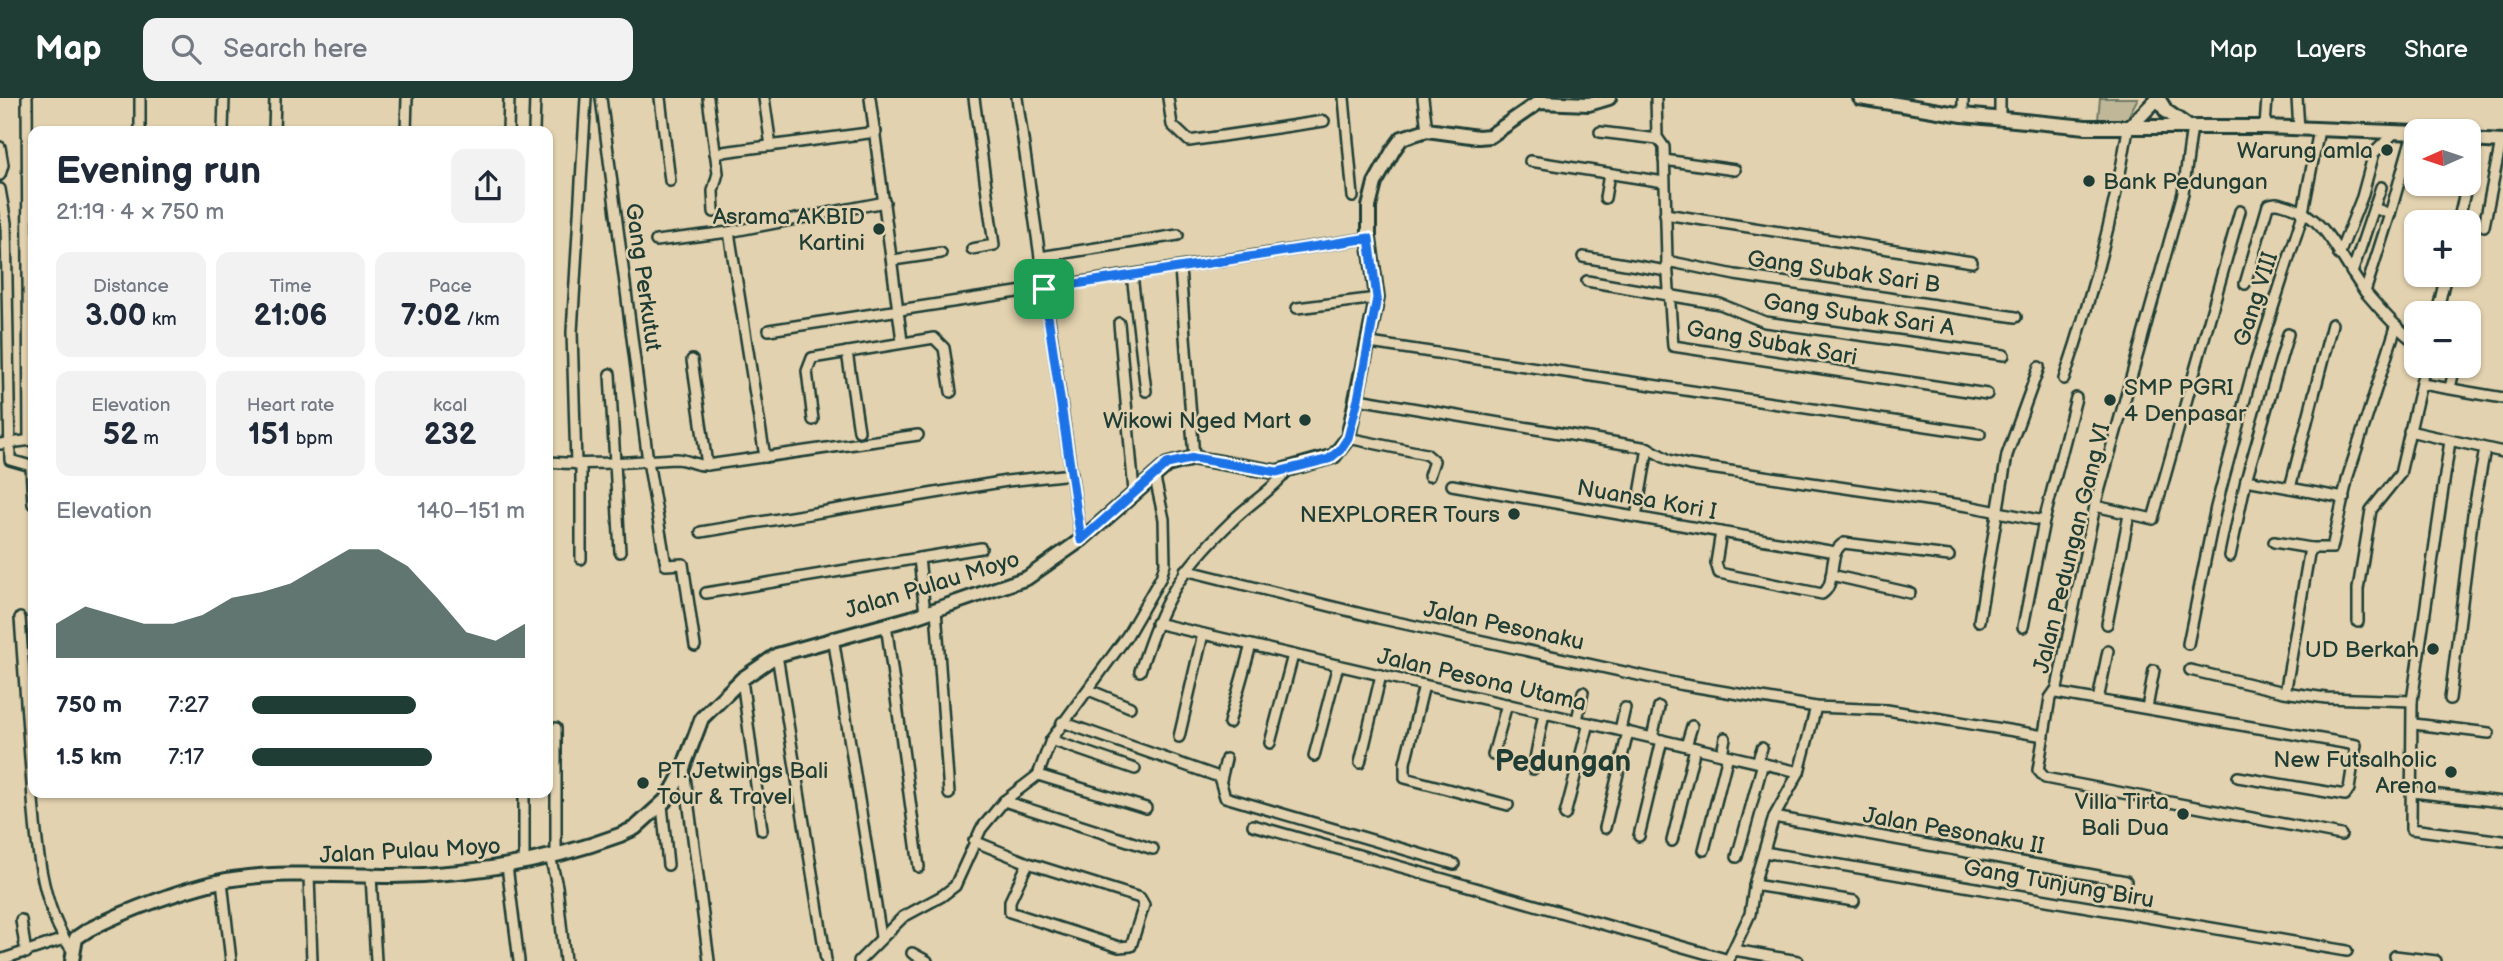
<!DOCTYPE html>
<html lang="en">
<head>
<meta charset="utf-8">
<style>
  :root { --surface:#fff; --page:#f2f2f3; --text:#1f2937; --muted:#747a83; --accent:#1f3d34 }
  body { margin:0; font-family:"Balsamiq Sans",sans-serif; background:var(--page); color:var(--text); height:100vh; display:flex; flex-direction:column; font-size:26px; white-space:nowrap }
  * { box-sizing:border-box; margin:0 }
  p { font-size:23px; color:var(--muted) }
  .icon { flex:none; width:38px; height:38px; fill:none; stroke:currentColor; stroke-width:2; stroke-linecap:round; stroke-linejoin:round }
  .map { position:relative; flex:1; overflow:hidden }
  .panel { position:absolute; left:28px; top:28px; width:525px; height:672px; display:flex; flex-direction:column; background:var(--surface); border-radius:14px; box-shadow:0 2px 5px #0004 }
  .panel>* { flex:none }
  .needle { width:46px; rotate:267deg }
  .controls { position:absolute; left:2404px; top:21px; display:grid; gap:14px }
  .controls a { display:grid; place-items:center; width:77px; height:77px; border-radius:14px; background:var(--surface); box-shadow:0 2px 5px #0004; font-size:35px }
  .pin { position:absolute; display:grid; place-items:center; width:60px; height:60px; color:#fff; margin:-30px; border-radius:14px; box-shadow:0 4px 10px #0006 }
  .round { display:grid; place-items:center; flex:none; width:74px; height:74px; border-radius:14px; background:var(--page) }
  .overview { display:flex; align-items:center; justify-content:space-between; height:119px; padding:0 28px }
  h1 { font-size:38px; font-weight:700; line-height:52px }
  .metrics { display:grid; grid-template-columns:repeat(3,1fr); gap:10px; height:119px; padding:7px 28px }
  .metrics div { display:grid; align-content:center; border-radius:14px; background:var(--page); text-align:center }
  .metrics b { font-size:30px; font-weight:700 }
  .metrics small { font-size:19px; font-weight:400 }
  .metrics p { font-size:19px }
  .chart { height:196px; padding:14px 28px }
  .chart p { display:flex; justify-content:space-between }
  .chart svg { width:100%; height:126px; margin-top:7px; fill:var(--accent); opacity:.7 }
  ul { padding:0 28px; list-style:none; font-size:23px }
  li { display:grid; grid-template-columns:112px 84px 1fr; align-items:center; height:52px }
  li i { height:18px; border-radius:9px; background:var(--accent) }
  header { display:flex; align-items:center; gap:42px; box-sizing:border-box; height:98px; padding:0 35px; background:var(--accent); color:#fff }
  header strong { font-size:33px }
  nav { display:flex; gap:38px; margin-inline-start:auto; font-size:24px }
  .search { width:490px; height:63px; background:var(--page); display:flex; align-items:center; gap:18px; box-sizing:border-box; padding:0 24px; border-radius:14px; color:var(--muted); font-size:26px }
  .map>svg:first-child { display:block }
  .green { fill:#bfb798; stroke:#6f7a66; stroke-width:2 }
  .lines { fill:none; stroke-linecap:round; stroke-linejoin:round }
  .street-casing { stroke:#1f3d34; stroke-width:14 }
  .secondary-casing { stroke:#1f3d34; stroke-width:18 }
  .street { stroke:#e3d2af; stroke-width:9 }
  .secondary { stroke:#e3d2af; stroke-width:12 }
  .route-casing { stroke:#fff; stroke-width:14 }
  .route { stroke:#1a73e8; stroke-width:9 }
  .poi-dot { fill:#1f3d34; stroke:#e3d2af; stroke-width:2.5 }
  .labels { text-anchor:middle; stroke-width:5; stroke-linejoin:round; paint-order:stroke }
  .poi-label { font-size:23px; fill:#1f3d34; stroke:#e3d2af; text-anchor:end }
  .street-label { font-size:23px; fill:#1f3d34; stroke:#e3d2af }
  .district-label { font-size:30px; font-weight:bold; fill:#1f3d34; stroke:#e3d2af }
</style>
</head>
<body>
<header>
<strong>Map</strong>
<div class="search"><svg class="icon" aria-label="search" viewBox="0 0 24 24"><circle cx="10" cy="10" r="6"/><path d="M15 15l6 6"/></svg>Search here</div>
<nav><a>Map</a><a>Layers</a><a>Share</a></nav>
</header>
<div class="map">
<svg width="2503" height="863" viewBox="0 0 2503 863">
  <rect width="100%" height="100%" fill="#e3d2af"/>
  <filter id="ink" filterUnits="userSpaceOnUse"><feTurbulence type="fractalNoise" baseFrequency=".0143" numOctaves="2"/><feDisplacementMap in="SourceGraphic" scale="14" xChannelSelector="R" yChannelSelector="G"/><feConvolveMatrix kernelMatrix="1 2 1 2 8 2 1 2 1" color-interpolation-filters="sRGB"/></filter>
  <g filter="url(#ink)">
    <path class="green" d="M2100,0H2138L2126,23L2098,21Z"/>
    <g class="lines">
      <defs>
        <g id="street">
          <path d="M27,0L29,342"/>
          <path d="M601,0L648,363L666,467L683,466L695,548"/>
          <path d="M660,0L670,83"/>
          <path d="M708,0L718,75L713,93L714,114"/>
          <path d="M764,0L771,48"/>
          <path d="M870,0L902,243"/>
          <path d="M1017,0L1081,442"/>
          <path d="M1168,0L1172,27L1189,43L1324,23"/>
          <path d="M1344,0L1353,99"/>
          <path d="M1423,0L1427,32"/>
          <path d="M1656,0L1657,39L1664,49L1667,163L1673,248L1987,296"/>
          <path d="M2297,0L2299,31"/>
          <path d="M1963,17V0"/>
          <path d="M2000,21V0"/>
          <path d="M2192,28L2183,95L2095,408L2057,590L2050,600L2038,672L2045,680L2341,737"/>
          <path d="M2265,29L2267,0"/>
          <path d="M140,33V0"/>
          <path d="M223,33L224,0"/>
          <path d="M274,33L275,0"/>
          <path d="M406,33L407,0"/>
          <path d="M508,33L509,0"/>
          <path d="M534,33L535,0"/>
          <path d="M1600,34L1658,41"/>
          <path d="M0,49L3,67L0,77"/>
          <path d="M715,55L876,34"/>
          <path d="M1664,62L1735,72"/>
          <path d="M1530,63L1664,84"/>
          <path d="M2469,75L2477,42"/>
          <path d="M0,91L6,125L10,362L31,368L33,406"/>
          <path d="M1605,100L1609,76"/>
          <path d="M2374,110L2390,116L2413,35"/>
          <path d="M1665,116L1972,164"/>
          <path d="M2458,124L2467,86"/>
          <path d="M2484,128L2501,44"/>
          <path d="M729,134L765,359"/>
          <path d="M656,143L729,134L885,104"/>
          <path d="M972,151L994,147L974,0"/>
          <path d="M2339,157L2362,99L2374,55L2395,34"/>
          <path d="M1040,159L1178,137"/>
          <path d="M1583,159L1667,173"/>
          <path d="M893,162L941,155"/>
          <path d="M1667,163L1735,177L2016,219"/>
          <path d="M1180,170L1194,360"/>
          <path d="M2352,175L2381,89"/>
          <path d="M1132,177L1146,293"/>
          <path d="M1587,183L1720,206L1765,224L2004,257"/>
          <path d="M2245,186L2268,107C2275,103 2281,106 2289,108C2328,119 2342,166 2367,196C2382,214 2398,231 2417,246"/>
          <path d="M2365,194L2390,116"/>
          <path d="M1297,210L1377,200"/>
          <path d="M2437,215L2446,177"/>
          <path d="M1119,225L1134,394"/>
          <path d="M769,232L1369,140"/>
          <path d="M1370,245L1980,336"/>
          <path d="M847,254L859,333"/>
          <path d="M692,262L707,367"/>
          <path d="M610,276L620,454"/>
          <path d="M2064,281C2092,198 2114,117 2128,31"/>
          <path d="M2422,286L2503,300"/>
          <path d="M2450,290L2455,268"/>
          <path d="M1358,301L1648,350L1669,362L1689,367L1968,408L2044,423"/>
          <path d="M813,322L807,273L812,260L934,240L944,250L951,294"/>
          <path d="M2409,333L2503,354"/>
          <path d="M1348,340L1426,356L1434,363L1429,378"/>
          <path d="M2450,343L2412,603L2411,731L2503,743"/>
          <path d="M0,346L33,342"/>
          <path d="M548,364C591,368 633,363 676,361C687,361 695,368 707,367L918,337"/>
          <path d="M576,366L572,234L586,0"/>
          <path d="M2246,382L2344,400"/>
          <path d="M1452,387L1835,454"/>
          <path d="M2290,390L2332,226"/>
          <path d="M2095,408L2153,421L2240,113"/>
          <path d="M1636,419L1648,350"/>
          <path d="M701,434L1007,383L1072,376"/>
          <path d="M1721,434L1716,465L1719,475L1822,496C1838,486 1826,455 1844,445L1949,458"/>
          <path d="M2274,444L2310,450"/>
          <path d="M2230,458L2246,382L2288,236"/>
          <path d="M919,460L925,515"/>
          <path d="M581,461V366"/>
          <path d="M1185,472L1378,520L1679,586L1816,609L1887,612L2044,638"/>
          <path d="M1831,477L1910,495"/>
          <path d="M706,495L981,450"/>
          <path d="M936,511L949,696"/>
          <path d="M20,520C23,567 27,613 30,660C35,720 35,802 72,852"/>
          <path d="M1979,523L2007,357L2039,269"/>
          <path d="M2358,524V491L2371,412L2400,376L2425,268"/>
          <path d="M1156,525L1799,674"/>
          <path d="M886,526L919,769"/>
          <path d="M2107,526L2129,417"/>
          <path d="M2023,529L2044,423L2076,300"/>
          <path d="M833,539L881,839"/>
          <path d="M2188,546L2216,409L2252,275L2302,119L2319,32"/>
          <path d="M777,557L826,862"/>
          <path d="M2190,572L2284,594L2326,600L2412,603"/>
          <path d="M1140,573C1164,501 1177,476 1232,423C1251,404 1272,393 1288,372"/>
          <path d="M742,581L762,732"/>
          <path d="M1424,587L1405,665V680L1508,707"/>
          <path d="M2286,590L2310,450H2332L2348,378L2396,229"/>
          <path d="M1089,592L1130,609"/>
          <path d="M2056,595L2356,647L2349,691L2345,697L2238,679"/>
          <path d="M2450,601L2473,416L2485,351"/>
          <path d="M2098,602L2108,553"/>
          <path d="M2147,610L2154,572"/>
          <path d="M1577,622L1583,594"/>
          <path d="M1062,624L1219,679L1225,699L1454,766"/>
          <path d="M1229,625L1251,547"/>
          <path d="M2414,626L2489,635"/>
          <path d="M1620,632L1625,610"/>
          <path d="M1179,639L1203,536"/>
          <path d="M1652,640L1659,609"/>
          <path d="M1051,642L1135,671"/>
          <path d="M1270,645L1293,557"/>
          <path d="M1686,648L1692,628"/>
          <path d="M1722,656L1725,640"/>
          <path d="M1493,657L1507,606"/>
          <path d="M1314,658L1338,567"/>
          <path d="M1757,664L1762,650"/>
          <path d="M1360,665L1381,577"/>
          <path d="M684,671L709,863"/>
          <path d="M1533,671L1544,615"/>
          <path d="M1038,677L1146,710"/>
          <path d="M1221,682L1226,661"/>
          <path d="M2412,694L2503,704"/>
          <path d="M1004,703L1153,751"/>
          <path d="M662,707L668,767"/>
          <path d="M1565,717L1589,625"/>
          <path d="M1774,719L2126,783"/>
          <path d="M1253,727L1729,862"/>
          <path d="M1605,730L1628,634"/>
          <path d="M1639,738L1662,642"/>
          <path d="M974,743L1028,765L1140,800L1144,807L1131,848L1119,849L1010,814V803L1028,765"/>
          <path d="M1672,743L1695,650"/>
          <path d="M1704,752L1728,657"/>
          <path d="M1764,754L2347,853"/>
          <path d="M556,757V630"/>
          <path d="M550,758L557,788L565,863"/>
          <path d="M1737,759L1763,665"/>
          <path d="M524,765V695"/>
          <path d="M507,768L519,863"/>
          <path d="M309,778L312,863"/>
          <path d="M371,778L376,863"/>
          <path d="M222,783L231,863"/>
          <path d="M1754,787L1854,803"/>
          <path d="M21,822L26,855"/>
          <path d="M1734,852L1798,863"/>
          <path d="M912,855L927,863"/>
          <path d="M2395,858L2436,863"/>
          <path d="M0,862L64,841"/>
          <path d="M859,863L903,819L942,798L955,788L981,731L1004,703L1038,677L1051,642L1127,538L1161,479L1165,466L1164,421L1154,376"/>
          <path d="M1728,863L1750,816L1755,783L1774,719L1799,674L1816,609"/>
        </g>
        <g id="secondary">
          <path d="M1860,0L1963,17L2086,29H2265L2417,35"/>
          <path d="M2128,31L2158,0L2166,13L2186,27"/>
          <path d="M2469,42L2503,44"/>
          <path d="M72,863L76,840L88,832C124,813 193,787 233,781C284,773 340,778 392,778C470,777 547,764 620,737L635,730L668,700L680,678L702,620L742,581L777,557L911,520L1027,480L1081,442L1167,367L1194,360L1277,374L1334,358L1348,340L1377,200L1369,140V109L1375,85L1394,51L1402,40L1427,32L1478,39L1490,38L1539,4L1589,6L1609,0"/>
        </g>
      </defs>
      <use href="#street" class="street-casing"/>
      <use href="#secondary" class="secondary-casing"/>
      <use href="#street" class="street"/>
      <use href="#secondary" class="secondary"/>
    </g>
  </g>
  <g class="lines" filter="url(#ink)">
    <defs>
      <path id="route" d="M1369,140L1377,200L1358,301L1348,340L1340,352L1329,361L1277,374L1194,360L1167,366L1081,442L1044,191Z"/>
    </defs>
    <use href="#route" class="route-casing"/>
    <use href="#route" class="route"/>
  </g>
  <g class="poi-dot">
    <circle cx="2387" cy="52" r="7"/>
    <circle cx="2089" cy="83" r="7"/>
    <circle cx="879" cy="131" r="7"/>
    <circle cx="2110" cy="302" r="7"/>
    <circle cx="1305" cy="322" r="7"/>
    <circle cx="1514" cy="416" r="7"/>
    <circle cx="2433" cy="551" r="7"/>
    <circle cx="2451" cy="674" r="7"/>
    <circle cx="643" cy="685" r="7"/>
    <circle cx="2183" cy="716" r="7"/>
  </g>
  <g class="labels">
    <g class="poi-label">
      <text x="2373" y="60">Warung amla</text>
      <text x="2103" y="91" text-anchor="start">Bank Pedungan</text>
      <text x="865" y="126">Asrama AKBID<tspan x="865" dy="26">Kartini</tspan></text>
      <text x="2124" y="297" text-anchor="start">SMP PGRI<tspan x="2124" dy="26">4 Denpasar</tspan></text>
      <text x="1291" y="330">Wikowi Nged Mart</text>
      <text x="1500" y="424">NEXPLORER Tours</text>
      <text x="2419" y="559">UD Berkah</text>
      <text x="2437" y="669">New Futsalholic<tspan x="2437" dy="26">Arena</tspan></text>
      <text x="657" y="680" text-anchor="start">PT. Jetwings Bali<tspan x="657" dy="26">Tour &amp; Travel</tspan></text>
      <text x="2169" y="711">Villa Tirta<tspan x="2169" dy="26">Bali Dua</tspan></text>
    </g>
    <g class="street-label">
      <text transform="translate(1844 173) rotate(8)" y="8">Gang Subak Sari B</text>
      <text transform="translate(644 179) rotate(82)" y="8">Gang Perkutut</text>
      <text transform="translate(2255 201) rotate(-72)" y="8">Gang VIII</text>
      <text transform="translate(1859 216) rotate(8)" y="8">Gang Subak Sari A</text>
      <text transform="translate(1772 244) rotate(10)" y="8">Gang Subak Sari</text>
      <text transform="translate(1647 401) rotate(10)" y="8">Nuansa Kori I</text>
      <text transform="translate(2071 450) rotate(-76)" y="8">Jalan Pedungan Gang VI</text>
      <text transform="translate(932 486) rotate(-17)" y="8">Jalan Pulau Moyo</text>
      <text transform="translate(1504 527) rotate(12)" y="8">Jalan Pesonaku</text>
      <text transform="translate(1482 581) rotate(13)" y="8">Jalan Pesona Utama</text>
      <text transform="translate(1954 732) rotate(10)" y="8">Jalan Pesonaku II</text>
      <text transform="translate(410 752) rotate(-3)" y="8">Jalan Pulau Moyo</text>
      <text transform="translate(2059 785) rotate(10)" y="8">Gang Tunjung Biru</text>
    </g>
    <g class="district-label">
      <text x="1563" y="673">Pedungan</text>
    </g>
  </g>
</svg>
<div class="controls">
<a><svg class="needle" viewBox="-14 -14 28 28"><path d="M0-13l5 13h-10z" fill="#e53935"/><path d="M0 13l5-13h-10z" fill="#747a83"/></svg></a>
<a>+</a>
<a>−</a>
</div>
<div class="pin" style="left:1044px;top:191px;background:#1e9e55"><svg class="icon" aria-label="arrive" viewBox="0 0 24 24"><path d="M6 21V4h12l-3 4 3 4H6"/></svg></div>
<section class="panel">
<div class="overview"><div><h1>Evening run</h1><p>21:19 · 4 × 750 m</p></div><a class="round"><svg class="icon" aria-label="share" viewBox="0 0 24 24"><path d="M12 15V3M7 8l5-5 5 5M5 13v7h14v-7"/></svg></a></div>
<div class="metrics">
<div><p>Distance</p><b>3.00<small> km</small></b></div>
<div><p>Time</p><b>21:06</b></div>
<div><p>Pace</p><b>7:02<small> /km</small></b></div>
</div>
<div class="metrics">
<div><p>Elevation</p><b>52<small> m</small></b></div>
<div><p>Heart rate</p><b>151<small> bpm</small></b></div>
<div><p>kcal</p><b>232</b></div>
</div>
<div class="chart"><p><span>Elevation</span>140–151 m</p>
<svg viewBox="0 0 160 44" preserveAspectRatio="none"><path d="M0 44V32L10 26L20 29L30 32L40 32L50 29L60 23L70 21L80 18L90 12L100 6L110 6L120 12L130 23L140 35L150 38L160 32V44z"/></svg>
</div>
<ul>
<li><b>750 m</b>7:27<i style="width:60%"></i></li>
<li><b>1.5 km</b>7:17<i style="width:66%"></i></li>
</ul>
</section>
</div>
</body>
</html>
